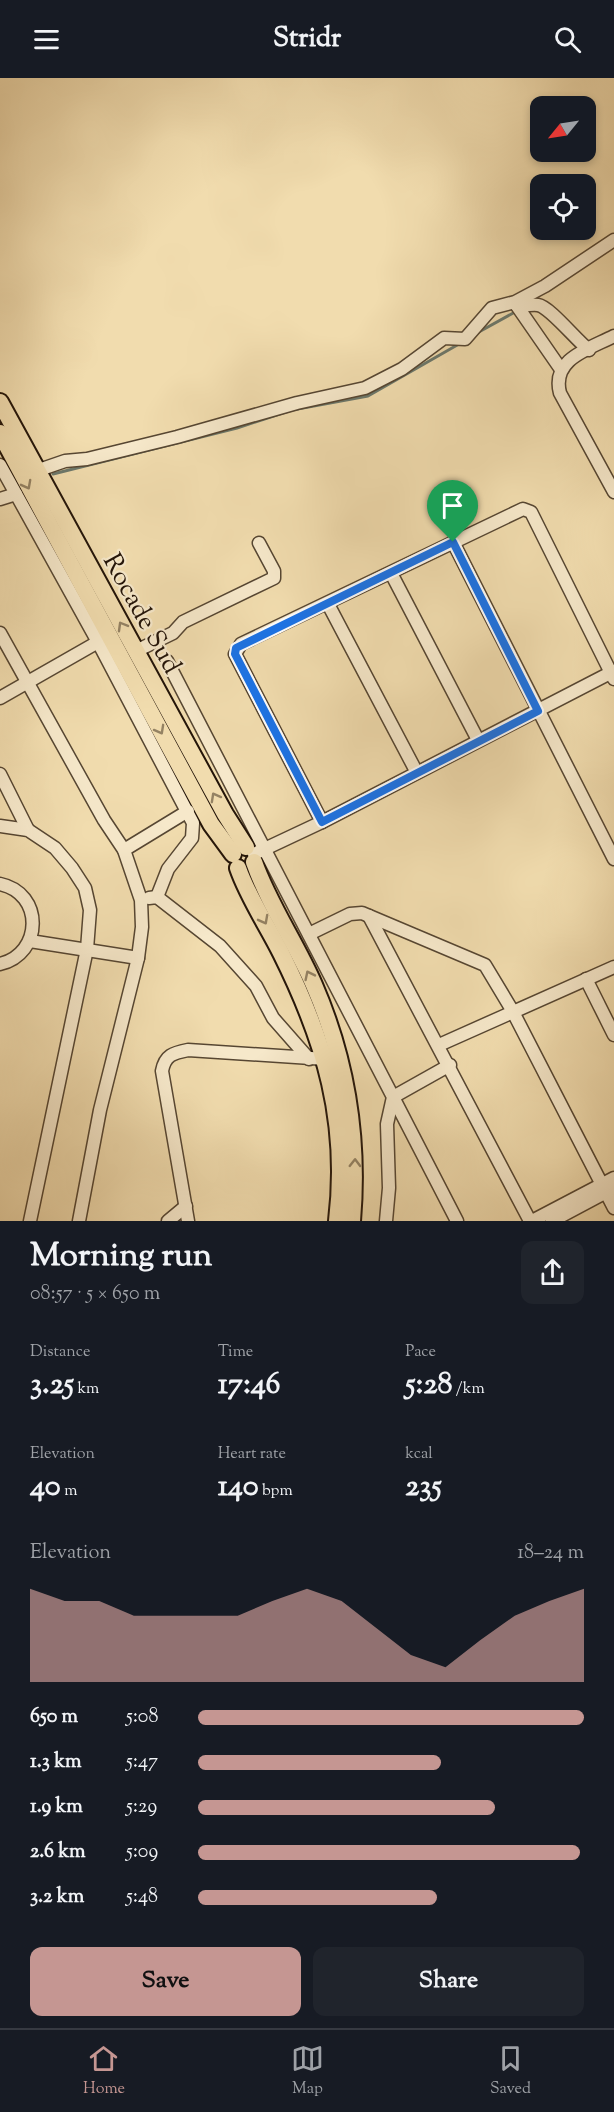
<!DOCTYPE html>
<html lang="en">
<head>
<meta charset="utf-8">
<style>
  :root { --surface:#171b24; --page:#20242c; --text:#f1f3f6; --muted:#9ea1a6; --line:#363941; --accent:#c59692 }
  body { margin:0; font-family:"Sorts Mill Goudy",serif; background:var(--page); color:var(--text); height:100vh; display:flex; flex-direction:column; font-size:22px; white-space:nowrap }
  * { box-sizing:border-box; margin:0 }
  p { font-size:20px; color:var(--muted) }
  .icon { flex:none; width:33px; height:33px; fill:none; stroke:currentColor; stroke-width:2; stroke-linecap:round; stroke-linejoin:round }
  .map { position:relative; height:1143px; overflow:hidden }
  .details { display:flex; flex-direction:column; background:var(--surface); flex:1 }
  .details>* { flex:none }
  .needle { width:39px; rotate:240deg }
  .buttons { position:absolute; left:530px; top:18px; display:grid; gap:12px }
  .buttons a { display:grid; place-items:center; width:66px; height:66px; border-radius:12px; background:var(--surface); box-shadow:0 3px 9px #0003; font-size:30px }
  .pin { position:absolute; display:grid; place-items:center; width:51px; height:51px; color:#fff; margin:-62px -26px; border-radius:50% 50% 50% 0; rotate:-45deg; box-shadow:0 0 6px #0007 }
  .pin .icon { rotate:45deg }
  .round { display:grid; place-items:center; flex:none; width:63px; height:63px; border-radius:12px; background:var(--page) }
  .overview { display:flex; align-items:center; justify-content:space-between; height:102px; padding:0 30px }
  h1 { font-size:33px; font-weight:700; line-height:45px }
  .figures { display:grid; grid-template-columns:repeat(3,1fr); gap:9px; height:102px; padding:6px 30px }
  .figures div { display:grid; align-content:center }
  .figures b { font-size:30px; font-weight:700 }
  .figures small { font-size:16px; font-weight:400 }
  .figures p { font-size:16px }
  .chart { height:168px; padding:12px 30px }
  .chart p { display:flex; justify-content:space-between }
  .chart svg { width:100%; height:108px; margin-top:6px; fill:var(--accent); opacity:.7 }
  .primary-button { display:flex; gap:12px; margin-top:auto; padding:12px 30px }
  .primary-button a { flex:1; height:69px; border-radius:12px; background:var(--accent); color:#111; font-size:24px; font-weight:700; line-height:69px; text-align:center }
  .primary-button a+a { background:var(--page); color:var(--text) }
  ul { padding:0 30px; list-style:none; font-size:20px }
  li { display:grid; grid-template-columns:96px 72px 1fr; align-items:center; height:45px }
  li i { height:15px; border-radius:8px; background:var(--accent) }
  header { display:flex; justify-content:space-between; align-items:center; height:78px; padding:0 30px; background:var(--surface); font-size:27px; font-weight:700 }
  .tab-bar { display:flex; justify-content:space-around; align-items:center; height:84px; border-top:2px solid var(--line); background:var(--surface); font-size:16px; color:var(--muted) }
  .tab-bar a { display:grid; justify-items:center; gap:3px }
  .tab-bar .current { color:var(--accent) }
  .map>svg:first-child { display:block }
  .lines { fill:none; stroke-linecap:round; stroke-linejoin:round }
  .stream { stroke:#6b786c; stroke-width:3 }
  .minor-casing { stroke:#564632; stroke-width:15 }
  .highway-casing { stroke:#231408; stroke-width:20 }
  .minor { stroke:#f6e8ca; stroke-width:12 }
  .highway { stroke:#f1dcae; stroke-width:16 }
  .oneway { stroke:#948263 }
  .route-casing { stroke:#fff; stroke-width:12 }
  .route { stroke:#1a73e8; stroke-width:8 }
  .labels { text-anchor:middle; stroke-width:4.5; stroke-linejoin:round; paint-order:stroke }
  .street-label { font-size:26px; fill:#231408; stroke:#f6e8ca }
</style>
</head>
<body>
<header><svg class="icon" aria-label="menu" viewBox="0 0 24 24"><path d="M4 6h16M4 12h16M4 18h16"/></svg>Stridr<svg class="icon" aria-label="search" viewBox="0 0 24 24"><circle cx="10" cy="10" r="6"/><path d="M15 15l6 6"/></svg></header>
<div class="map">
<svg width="614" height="1143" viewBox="0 0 614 1143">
  <rect width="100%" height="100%" fill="#f1dcae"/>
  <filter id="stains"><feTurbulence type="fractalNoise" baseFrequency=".00333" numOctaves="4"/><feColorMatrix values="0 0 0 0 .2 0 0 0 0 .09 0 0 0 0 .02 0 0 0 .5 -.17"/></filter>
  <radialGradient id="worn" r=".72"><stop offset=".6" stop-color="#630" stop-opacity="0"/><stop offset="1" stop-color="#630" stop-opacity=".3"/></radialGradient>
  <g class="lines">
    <g class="stream">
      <path d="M477,255L515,234"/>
      <path d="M53,396L237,350L292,332L368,318L459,266"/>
    </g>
    <defs>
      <g id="minor">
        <path d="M515,225L560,290"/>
        <path d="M518,229C524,228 531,226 538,227C550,229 576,262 589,272"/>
        <path d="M614,258C589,271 551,281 560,315L614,414"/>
        <path d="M0,387L98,564L193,745L192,760L168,791L157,819"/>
        <path d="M36,393L65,383L87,381L177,359L297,325L365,310L402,291L444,260L465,261L492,230L515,224L545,208L614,162"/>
        <path d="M0,421L16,416"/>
        <path d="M453,464L614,781"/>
        <path d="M391,495L478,662"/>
        <path d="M328,526L416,693"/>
        <path d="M0,555L104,742L124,772L141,822L142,849L138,880L100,1032L79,1143"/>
        <path d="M136,573L173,555L183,544L274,500V493L259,465"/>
        <path d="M167,583L393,1019L387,1046L389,1110L386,1143"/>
        <path d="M0,620L98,564"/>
        <path d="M0,696L28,752"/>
        <path d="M322,744L235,576L241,566L523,431L531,434L614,601"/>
        <path d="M0,748L28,752L55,770L72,790L85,810L90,832L87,871L30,1143"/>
        <path d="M124,772L188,733"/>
        <path d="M254,776L322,744L614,593"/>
        <path d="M0,806C44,815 43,876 0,886"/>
        <path d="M149,820L157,819L220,868L256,908L273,940L309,981"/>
        <path d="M369,838L530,1143"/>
        <path d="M309,856L350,836L362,835L485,887L512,932L614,1130"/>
        <path d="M30,863L138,880"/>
        <path d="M586,901L614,957"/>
        <path d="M439,967L614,889"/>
        <path d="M450,987L393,1019L457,1143"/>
        <path d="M168,1143L186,1128"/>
        <path d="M188,1143L162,993C165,977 173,975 188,972L326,981"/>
        <path d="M532,1143L614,1100"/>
        <path d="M552,1143L614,1110"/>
      </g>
      <g id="highway">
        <path d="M0,324L225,736L246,769"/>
        <path d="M0,355L211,746L233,776"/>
        <path d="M254,784C269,827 296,865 314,907C347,983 359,1061 352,1143"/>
        <path d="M238,790C248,819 267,847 281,875C325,963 349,1044 337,1143"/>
      </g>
    </defs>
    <use href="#minor" class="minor-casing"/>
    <use href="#highway" class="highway-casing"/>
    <use href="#minor" class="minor"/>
    <use href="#highway" class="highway"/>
  </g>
  <defs><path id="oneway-chevron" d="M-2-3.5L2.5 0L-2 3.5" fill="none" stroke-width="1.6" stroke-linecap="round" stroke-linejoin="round" transform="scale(1.5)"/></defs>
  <g class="oneway">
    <use href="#oneway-chevron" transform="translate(27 407) rotate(62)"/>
    <use href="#oneway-chevron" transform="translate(122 548) rotate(-120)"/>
    <use href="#oneway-chevron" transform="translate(160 652) rotate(61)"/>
    <use href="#oneway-chevron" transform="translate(215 719) rotate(-119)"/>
    <use href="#oneway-chevron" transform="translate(264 842) rotate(62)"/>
    <use href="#oneway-chevron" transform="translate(309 897) rotate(-116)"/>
    <use href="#oneway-chevron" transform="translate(355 1085) rotate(-89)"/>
  </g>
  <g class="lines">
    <defs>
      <path id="route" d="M453,464L538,633L322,744L235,576L236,570Z"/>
    </defs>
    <use href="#route" class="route-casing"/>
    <use href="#route" class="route"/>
  </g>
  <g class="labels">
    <g class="street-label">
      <text transform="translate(143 535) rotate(61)" y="9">Rocade Sud</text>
    </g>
  </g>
  <rect width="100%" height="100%" filter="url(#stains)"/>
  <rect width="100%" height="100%" fill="url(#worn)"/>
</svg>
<div class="buttons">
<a><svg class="needle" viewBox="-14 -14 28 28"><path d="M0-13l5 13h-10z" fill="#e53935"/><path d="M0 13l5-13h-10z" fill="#9ea1a6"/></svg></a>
<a><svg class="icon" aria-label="locate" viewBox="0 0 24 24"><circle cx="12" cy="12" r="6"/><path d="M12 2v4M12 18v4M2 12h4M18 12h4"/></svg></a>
</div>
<div class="pin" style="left:453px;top:464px;background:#1e9e55"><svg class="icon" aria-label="arrive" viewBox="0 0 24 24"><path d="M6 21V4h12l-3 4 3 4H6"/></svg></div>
</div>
<section class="details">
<div class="overview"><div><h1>Morning run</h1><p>08:57 · 5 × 650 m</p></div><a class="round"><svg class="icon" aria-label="share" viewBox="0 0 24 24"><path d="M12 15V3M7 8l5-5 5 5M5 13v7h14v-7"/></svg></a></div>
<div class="figures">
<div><p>Distance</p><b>3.25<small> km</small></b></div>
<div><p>Time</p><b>17:46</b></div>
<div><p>Pace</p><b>5:28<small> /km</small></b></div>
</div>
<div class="figures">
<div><p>Elevation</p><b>40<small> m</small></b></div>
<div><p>Heart rate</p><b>140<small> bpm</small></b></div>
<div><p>kcal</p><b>235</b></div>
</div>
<div class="chart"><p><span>Elevation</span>18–24 m</p>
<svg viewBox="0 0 160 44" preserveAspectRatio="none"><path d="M0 44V6L10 11L20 11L30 17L40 17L50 17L60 17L70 11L80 6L90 11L100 22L110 33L120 38L130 27L140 17L150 11L160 6V44z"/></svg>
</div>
<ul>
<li><b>650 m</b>5:08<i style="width:100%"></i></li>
<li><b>1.3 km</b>5:47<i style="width:63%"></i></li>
<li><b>1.9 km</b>5:29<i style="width:77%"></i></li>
<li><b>2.6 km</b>5:09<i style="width:99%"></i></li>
<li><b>3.2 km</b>5:48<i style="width:62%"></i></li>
</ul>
<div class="primary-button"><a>Save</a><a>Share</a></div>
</section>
<nav class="tab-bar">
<a class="current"><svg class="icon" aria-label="home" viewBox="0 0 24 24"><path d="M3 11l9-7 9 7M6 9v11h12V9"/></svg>Home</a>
<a><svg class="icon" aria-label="map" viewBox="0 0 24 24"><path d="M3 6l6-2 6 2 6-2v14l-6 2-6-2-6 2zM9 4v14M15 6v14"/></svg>Map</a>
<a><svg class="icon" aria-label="saved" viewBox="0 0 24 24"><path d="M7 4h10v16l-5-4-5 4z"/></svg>Saved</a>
</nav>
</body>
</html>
